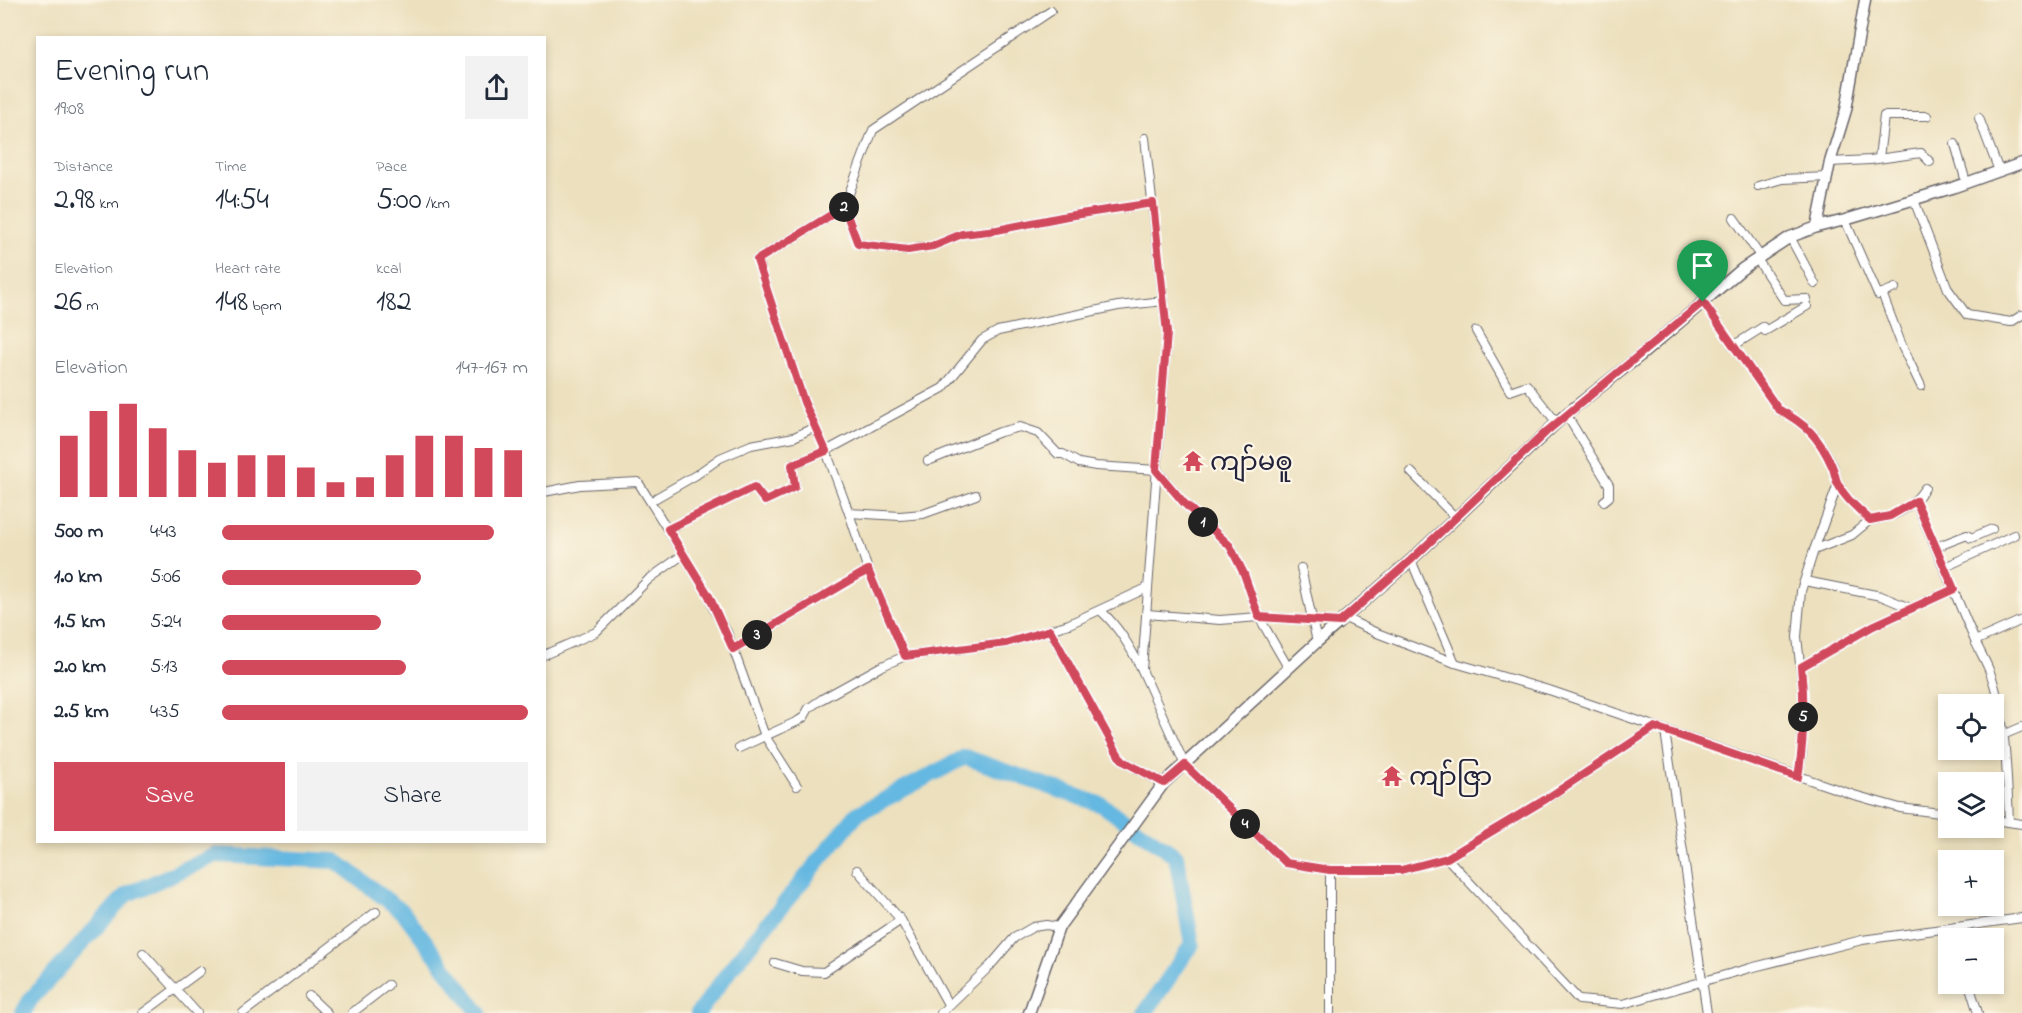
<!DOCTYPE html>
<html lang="en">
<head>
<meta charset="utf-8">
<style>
  :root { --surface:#fff; --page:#f2f2f3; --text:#1f2937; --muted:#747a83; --accent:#d1495b }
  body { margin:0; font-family:"Indie Flower","Noto Sans Myanmar",sans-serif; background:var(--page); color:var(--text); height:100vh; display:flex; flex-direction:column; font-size:22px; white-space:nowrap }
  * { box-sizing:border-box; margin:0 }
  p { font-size:20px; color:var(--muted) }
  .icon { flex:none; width:33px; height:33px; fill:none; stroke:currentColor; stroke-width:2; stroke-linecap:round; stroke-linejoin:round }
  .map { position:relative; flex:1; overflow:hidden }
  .sheet { position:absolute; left:36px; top:36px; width:510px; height:807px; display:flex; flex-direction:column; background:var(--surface); border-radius:0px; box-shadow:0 3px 9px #0003 }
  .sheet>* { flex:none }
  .tools { position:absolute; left:1938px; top:694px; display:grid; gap:12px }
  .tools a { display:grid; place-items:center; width:66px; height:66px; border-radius:0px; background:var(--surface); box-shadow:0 3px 9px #0003; font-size:30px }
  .pin { position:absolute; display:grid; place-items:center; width:51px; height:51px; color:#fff; margin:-62px -26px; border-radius:50% 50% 50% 0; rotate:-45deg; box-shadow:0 0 6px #0007 }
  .pin .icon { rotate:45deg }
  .km { position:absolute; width:30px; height:30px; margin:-15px; border-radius:50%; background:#222; color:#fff; font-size:16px; line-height:30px; text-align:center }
  .round { display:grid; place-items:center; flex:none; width:63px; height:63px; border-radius:0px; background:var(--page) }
  .summary { display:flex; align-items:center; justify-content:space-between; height:102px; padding:0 18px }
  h1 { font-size:33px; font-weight:600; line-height:45px }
  .metrics { display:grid; grid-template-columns:repeat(3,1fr); gap:9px; height:102px; padding:6px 18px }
  .metrics div { display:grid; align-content:center }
  .metrics b { font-size:30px; font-weight:600 }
  .metrics small { font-size:16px; font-weight:400 }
  .metrics p { font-size:16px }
  .chart { height:168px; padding:12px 18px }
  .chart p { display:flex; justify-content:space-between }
  .chart svg { width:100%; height:108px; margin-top:6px; stroke:var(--accent); stroke-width:6 }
  .primary-button { display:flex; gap:12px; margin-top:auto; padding:12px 18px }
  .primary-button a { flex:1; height:69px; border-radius:0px; background:var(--accent); color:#fff; font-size:24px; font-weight:600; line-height:69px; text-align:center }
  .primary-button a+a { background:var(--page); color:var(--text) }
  ul { padding:0 18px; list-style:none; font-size:20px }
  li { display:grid; grid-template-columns:96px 72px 1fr; align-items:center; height:45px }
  li i { height:15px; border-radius:8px; background:var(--accent) }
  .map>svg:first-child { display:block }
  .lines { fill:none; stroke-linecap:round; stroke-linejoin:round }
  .river { stroke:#65b8e1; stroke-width:16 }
  .street-casing { stroke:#696469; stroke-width:10 }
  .secondary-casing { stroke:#696469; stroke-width:13 }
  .street { stroke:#fff; stroke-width:8 }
  .secondary { stroke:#fff; stroke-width:10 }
  .route-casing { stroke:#fff; stroke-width:12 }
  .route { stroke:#d1495b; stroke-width:8 }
  .labels { text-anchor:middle; stroke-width:4.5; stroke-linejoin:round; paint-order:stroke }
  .poi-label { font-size:26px; fill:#22223b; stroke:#fcf5e5; text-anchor:start }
</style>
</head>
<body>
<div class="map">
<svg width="2022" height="1013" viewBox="0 0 2022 1013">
  <rect width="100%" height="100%" fill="#fcf5e5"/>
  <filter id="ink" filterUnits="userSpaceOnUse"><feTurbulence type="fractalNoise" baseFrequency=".0167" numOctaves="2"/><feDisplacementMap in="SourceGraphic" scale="12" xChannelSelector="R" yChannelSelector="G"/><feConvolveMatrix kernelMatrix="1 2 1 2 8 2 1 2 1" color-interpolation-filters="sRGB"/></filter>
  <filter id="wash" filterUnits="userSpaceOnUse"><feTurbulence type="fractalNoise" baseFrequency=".008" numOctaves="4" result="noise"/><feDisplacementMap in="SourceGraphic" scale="24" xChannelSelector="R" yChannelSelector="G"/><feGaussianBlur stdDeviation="1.35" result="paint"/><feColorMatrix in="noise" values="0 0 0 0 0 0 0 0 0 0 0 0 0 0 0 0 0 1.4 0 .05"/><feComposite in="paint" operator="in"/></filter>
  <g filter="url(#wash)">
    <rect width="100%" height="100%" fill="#ece0be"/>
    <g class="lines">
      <g class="river">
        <path d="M23,1013L31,999L126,895L216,855L336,861L404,913L479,1013"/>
        <path d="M698,1013L733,966L857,814L965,757L1102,805L1176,856L1192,944L1145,1013"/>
      </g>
    </g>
  </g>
  <g filter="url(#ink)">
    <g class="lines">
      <defs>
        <g id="street">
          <path d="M1979,118L1999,171"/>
          <path d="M1145,138L1167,333L1142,670L1185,765L1286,863L1330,870H1401L1447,858L1546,799L1655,727"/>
          <path d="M1955,144L1966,182"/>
          <path d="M1879,158L1884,116H1927"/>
          <path d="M1830,162L1870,160L1921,153L1930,162"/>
          <path d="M1758,186L1782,179L1827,177"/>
          <path d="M1914,200L1948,289L1967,315L2011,322L2022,315"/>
          <path d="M844,207L873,130L1051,11"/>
          <path d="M1734,218L1760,256"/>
          <path d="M1845,220L1878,295L1895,288"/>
          <path d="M1790,237L1815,284"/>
          <path d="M1757,259L1784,300L1807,299"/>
          <path d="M1882,293L1902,346L1921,386"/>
          <path d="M1703,302L1778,409C1806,424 1819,437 1833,466C1835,472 1835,479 1838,484C1845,499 1859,509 1870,520C1894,518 1912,508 1925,488"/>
          <path d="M1476,331L1510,391L1527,385L1557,423"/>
          <path d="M1733,346L1763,327L1765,331L1807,306"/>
          <path d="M1566,414L1609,485V497L1604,501"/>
          <path d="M928,461L1000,432L1020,427L1038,433L1058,454H1063L1079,463L1096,466L1157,470L1184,503L1230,546L1244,574L1259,617L1289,669"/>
          <path d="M1411,472L1456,518"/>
          <path d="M1838,484L1814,550L1852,535L1870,520"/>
          <path d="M544,492L580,485L638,482L709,596L714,610L727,632L765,736L797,786"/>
          <path d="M656,498L696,475L720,458L751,445L794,437L815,427"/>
          <path d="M1916,502L1975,641L2022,620"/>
          <path d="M849,513L900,516L923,514L976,495"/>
          <path d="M668,529L754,487L765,501L795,487L792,465L826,451L943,388L982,340L998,331L1118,306L1164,301"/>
          <path d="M1936,547L1967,535L1971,538L1992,529"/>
          <path d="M1411,560L1455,663"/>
          <path d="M1945,567L2014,535"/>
          <path d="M1301,568L1317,642"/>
          <path d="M868,570L849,513L826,451L804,402L757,260L844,207L858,244L908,250L933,246L962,234L997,230L1067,216L1153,203"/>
          <path d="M1805,581L1881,596L1910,608"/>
          <path d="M1100,610C1119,627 1130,647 1142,670"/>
          <path d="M1147,614L1220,620L1259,617L1340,622"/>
          <path d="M1345,618L1377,633L1455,663L1552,691L1854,795L1900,808L1948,814"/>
          <path d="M1050,630L1119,756L1125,762L1164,783"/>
          <path d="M1975,641C1980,652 1987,663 1991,675C2006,718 2007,777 2009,822"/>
          <path d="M733,649L868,570L905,656L1007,643L1069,624L1147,588"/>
          <path d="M544,655L596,632L649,579L684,554"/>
          <path d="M1801,667L1873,626L1954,589"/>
          <path d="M1665,731L1707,1013"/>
          <path d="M2003,735L2022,727"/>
          <path d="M739,748L798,721L804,717L809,708L822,699L880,667L905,656"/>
          <path d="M1798,777L1802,753L1803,690L1797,637L1801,591L1814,550"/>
          <path d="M1994,820L2022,824"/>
          <path d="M1447,858L1579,1000L1623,1004L1750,968L1862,940L2022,918"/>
          <path d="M857,870L901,920L949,1006"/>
          <path d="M1956,927L1958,939"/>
          <path d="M143,953L197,1013"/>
          <path d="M775,963L802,971L824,972L901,920"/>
          <path d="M1969,984L1978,1013"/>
          <path d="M309,996L327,1013"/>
          <path d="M143,1013L200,971"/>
          <path d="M243,1013L376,912"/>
          <path d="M352,1013L388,985"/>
          <path d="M941,1013L990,966L1014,938L1033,927L1046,925L1059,927"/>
          <path d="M1330,1013V870"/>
        </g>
        <g id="secondary">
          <path d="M1817,227L1830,162L1846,110L1865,0"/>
          <path d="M1029,1013L1059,927L1164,783L1317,642L1411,560L1566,414L1640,356L1742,269L1790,237L1817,227L1845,220L1952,188L2022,163"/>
        </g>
      </defs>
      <use href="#street" class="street-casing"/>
      <use href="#secondary" class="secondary-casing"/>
      <use href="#street" class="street"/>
      <use href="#secondary" class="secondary"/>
    </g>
  </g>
  <g class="lines" filter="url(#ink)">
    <defs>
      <path id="route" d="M1153,203L1167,333L1156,470L1184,503L1230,546L1244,574L1259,617L1340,622L1411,560L1546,432L1703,302L1778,409C1806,424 1819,437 1832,466C1835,472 1835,479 1838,484C1845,499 1859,509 1870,520L1890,516L1916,501L1954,589L1873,626L1801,667C1805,703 1804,741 1798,777L1655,727L1546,799L1447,858L1401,870H1330L1286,863L1185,765L1164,783L1125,762L1119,756L1050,630L1006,643L905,656L868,570L733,649L709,596L668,529L754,487L765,501L795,487L792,465L826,451L804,402L757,260L844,207L858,244L908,250L933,246L962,234L997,230L1067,216Z"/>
    </defs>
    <use href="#route" class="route-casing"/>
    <use href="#route" class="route"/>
  </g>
  <defs>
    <symbol id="temple-bare" viewBox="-9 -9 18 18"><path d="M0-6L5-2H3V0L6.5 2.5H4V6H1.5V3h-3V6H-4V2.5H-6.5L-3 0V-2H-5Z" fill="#d1495b" stroke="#fcf5e5" stroke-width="2.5" paint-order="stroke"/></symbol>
  </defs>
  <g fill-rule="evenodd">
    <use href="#temple-bare" x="1178" y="446" width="30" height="30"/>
    <use href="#temple-bare" x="1377" y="761" width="30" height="30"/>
  </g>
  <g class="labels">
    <g class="poi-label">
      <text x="1210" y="470">ကျာ်မၜူ</text>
      <text x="1409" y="785">ကျာ်ဇြာ</text>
    </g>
  </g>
</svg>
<div class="tools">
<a><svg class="icon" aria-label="locate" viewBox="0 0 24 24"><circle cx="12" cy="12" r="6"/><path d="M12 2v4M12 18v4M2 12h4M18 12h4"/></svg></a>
<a><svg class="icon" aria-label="layers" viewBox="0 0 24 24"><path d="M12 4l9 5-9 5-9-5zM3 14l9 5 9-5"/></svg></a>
<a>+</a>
<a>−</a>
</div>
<div class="pin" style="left:1703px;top:302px;background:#1e9e55"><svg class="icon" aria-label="arrive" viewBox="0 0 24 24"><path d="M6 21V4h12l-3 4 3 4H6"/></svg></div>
<b class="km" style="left:1203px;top:522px">1</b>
<b class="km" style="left:844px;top:207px">2</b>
<b class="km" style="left:757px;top:635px">3</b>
<b class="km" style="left:1245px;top:824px">4</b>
<b class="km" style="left:1803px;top:717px">5</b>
<section class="sheet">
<div class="summary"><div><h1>Evening run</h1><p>19:08</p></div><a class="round"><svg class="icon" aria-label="share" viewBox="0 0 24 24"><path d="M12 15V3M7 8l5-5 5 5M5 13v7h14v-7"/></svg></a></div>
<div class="metrics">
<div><p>Distance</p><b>2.98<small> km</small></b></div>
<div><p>Time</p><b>14:54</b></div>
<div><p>Pace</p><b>5:00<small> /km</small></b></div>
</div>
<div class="metrics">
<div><p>Elevation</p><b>26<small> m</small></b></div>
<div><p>Heart rate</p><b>148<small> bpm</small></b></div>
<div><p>kcal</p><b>182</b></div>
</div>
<div class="chart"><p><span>Elevation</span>147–167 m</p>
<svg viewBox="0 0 160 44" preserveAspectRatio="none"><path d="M5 44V19M15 44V9M25 44V6M35 44V16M45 44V25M55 44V30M65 44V27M75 44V27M85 44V32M95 44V38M105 44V36M115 44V27M125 44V19M135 44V19M145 44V24M155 44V25"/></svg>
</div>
<ul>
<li><b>500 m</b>4:43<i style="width:89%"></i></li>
<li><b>1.0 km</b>5:06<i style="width:65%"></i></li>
<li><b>1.5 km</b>5:24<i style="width:52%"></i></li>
<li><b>2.0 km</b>5:13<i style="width:60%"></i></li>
<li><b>2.5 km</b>4:35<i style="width:100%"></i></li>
</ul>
<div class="primary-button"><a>Save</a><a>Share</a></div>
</section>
</div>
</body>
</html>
